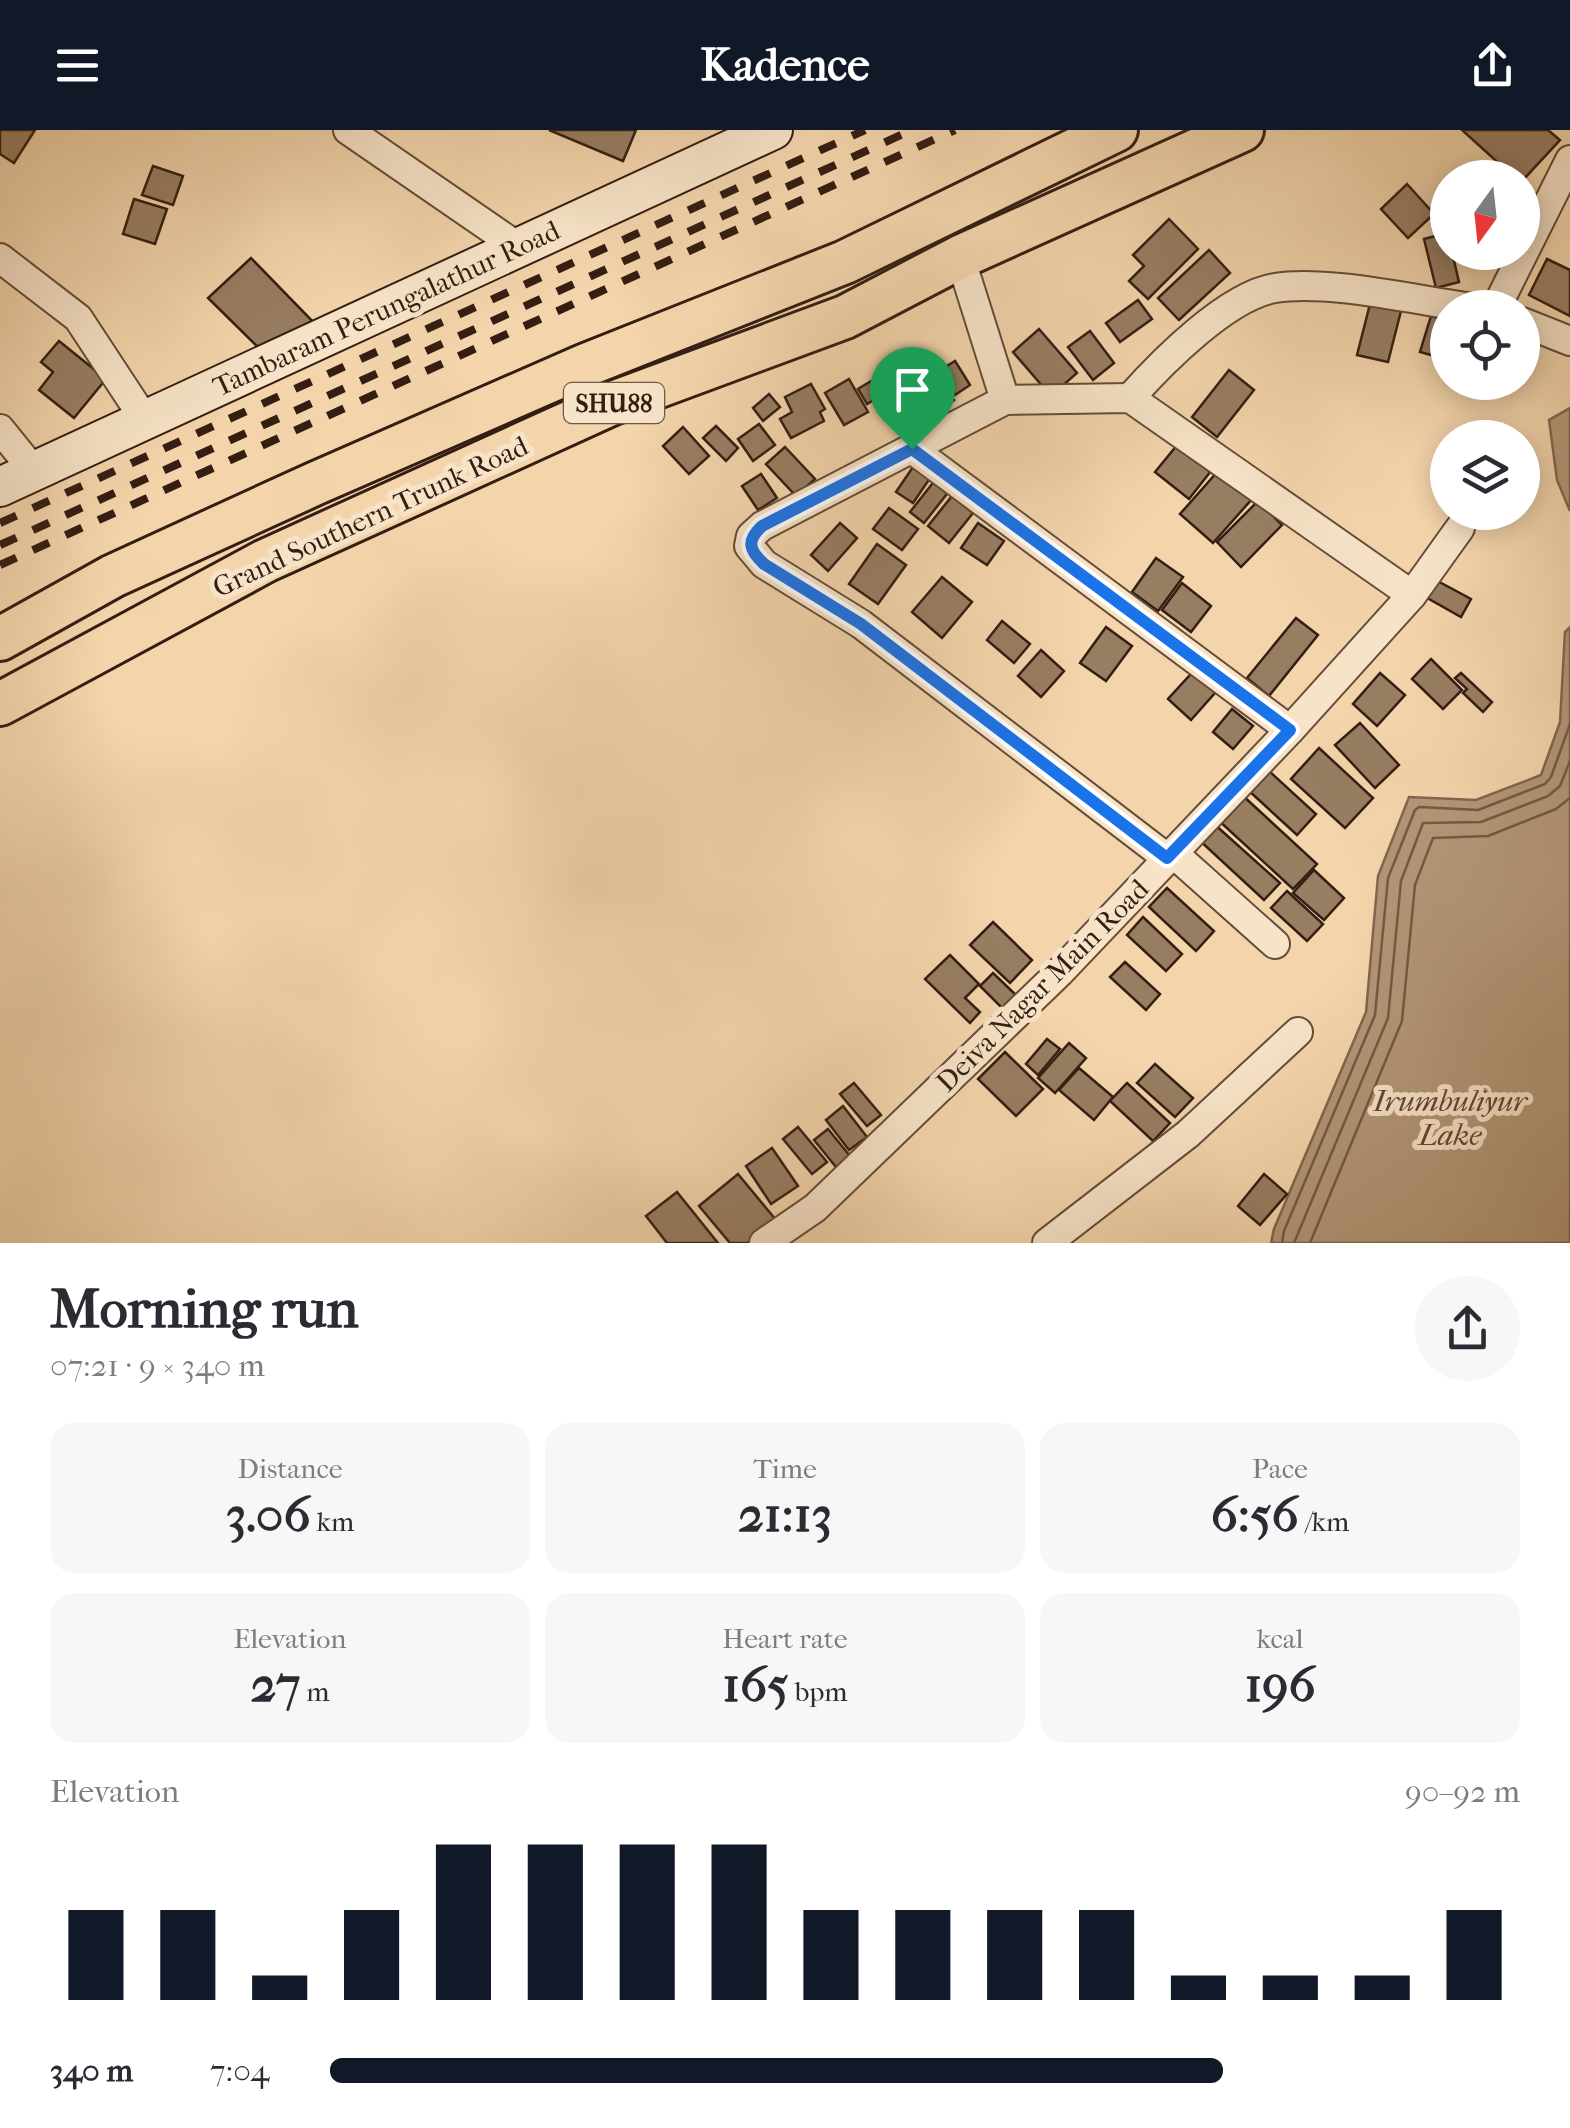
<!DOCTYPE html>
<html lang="en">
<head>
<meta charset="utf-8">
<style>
  :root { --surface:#fff; --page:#f7f7f7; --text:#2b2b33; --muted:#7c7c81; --accent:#111827 }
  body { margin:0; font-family:"IM FELL French Canon",serif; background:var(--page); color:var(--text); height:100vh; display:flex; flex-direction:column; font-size:38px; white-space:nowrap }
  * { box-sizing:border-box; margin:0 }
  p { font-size:32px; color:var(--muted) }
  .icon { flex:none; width:55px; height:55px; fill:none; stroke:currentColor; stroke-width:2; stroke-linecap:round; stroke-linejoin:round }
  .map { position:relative; height:1113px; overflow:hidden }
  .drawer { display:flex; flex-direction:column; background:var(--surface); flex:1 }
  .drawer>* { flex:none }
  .needle { width:65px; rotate:195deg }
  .tools { position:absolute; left:1430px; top:30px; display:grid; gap:20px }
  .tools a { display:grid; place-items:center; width:110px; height:110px; border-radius:50%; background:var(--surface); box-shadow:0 5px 25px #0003; font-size:50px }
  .pin { position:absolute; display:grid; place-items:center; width:85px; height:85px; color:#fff; margin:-102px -42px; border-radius:50% 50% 50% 0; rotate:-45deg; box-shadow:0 0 10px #0007 }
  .pin .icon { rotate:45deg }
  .round { display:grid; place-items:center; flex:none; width:105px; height:105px; border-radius:52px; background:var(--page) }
  .head { display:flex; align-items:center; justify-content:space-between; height:170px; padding:0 50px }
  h1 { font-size:55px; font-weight:800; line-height:75px }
  .figures { display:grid; grid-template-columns:repeat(3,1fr); gap:15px; height:170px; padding:10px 50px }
  .figures div { display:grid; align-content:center; border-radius:25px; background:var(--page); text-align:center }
  .figures b { font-size:50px; font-weight:800 }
  .figures small { font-size:28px; font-weight:400 }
  .figures p { font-size:28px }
  .chart { height:280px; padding:20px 50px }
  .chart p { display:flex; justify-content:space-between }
  .chart svg { width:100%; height:180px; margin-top:10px; stroke:var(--accent); stroke-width:6 }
  ul { padding:0 50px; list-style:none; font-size:32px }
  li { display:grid; grid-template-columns:160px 120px 1fr; align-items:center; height:75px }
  li i { height:25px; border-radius:12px; background:var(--accent) }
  header { display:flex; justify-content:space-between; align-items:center; height:130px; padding:0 50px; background:var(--accent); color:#fff; font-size:45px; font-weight:800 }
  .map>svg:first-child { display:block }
  .water { fill:#b29677; stroke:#80664f; stroke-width:2.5 }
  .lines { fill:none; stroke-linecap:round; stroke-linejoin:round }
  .shore { stroke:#735a44; stroke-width:2.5 }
  .building { fill:#977d62; stroke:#341e12; stroke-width:2.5 }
  .street-casing { stroke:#644c38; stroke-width:32 }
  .secondary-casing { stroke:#341e12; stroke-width:42 }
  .primary-casing { stroke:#341e12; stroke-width:48 }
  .street { stroke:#f7e3c8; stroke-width:28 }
  .secondary { stroke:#f7e3c8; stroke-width:38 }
  .primary { stroke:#f3d4ab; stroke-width:42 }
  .rail { stroke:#341e12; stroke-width:8; stroke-dasharray:18 18; stroke-linecap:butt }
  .route-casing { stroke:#fff; stroke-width:20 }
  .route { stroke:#1a73e8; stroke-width:12 }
  .labels { text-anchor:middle; stroke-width:10; stroke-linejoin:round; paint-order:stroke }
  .shield { fill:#f7e3c8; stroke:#6e5949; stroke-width:2.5 }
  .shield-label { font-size:25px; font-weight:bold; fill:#341e12 }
  .street-label { font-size:28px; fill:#341e12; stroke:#f7e3c8 }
  .water-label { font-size:30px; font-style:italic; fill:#604835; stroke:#f7e3c8 }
</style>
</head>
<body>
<header><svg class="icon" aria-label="menu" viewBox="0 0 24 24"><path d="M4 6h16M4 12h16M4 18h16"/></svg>Kadence<svg class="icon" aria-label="share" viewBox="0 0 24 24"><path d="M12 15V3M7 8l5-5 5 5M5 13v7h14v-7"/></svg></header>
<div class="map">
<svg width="1570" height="1113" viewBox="0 0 1570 1113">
  <rect width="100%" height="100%" fill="#f3d4ab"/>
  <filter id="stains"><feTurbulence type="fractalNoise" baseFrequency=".002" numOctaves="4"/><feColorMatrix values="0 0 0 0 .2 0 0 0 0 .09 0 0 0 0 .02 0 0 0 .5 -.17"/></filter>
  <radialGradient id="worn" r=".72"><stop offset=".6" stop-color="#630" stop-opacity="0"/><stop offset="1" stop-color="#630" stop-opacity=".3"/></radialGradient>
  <g class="water">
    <path d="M1570,278V381L1557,350L1549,290Z"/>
    <path d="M1570,497V1113H1271L1274,1099L1366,882L1378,746L1409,667L1476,670L1541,645L1560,592L1565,502Z"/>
  </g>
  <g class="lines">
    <g class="shore">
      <path d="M1282,1113L1284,1101L1375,885L1388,748L1415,680L1419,677L1478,680L1545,654L1551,647L1570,594"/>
      <path d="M1294,1113L1388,888L1401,751L1423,693L1481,692L1548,666L1560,656L1570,631"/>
      <path d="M1310,1113L1402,891L1415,755L1433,708L1488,706L1556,679L1570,668"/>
    </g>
  </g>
  <g class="building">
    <path d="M0,0H35L14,33L0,24Z"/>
    <path d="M549,0H636L623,31Z"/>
    <path d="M1462,0H1548L1560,10L1522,51V48H1515Z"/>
    <path d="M153,36L183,46L173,75L142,65Z"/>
    <path d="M1407,54L1434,84L1408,108L1381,79Z"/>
    <path d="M134,69L167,79L155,114L123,104Z"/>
    <path d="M1169,89L1198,119L1148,169L1129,151L1144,136L1133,125Z"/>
    <path d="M1447,103L1448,122H1452L1459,152L1436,158L1424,109Z"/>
    <path d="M1209,120L1230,143L1179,190L1158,168Z"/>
    <path d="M251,128L317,196L263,222L208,168Z"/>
    <path d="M1547,129L1570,140V186L1529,165Z"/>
    <path d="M1138,170L1152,189L1120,212L1106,193Z"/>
    <path d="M1370,174L1401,181L1388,232L1357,225Z"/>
    <path d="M1431,186L1448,191V230L1420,222Z"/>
    <path d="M1039,199L1077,243L1051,266L1013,222Z"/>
    <path d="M1090,201L1114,233L1093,250L1068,217Z"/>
    <path d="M59,211L106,249L74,288L39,260L53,242L41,232Z"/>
    <path d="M955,231L970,255L955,265L939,241Z"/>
    <path d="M1229,240L1254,260L1217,307L1192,287Z"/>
    <path d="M849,249L868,282L844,295L825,263Z"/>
    <path d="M938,249L954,270L934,285L918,265Z"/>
    <path d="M873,250L882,265L867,274L858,259Z"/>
    <path d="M811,254L825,279L820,282L824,291L791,308L780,289L792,282L785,267Z"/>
    <path d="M908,259L929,292L915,301L895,267Z"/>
    <path d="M769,264L780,277L763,291L753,278Z"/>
    <path d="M759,294L775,315L753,331L738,309Z"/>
    <path d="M716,296L738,318L726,331L703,308Z"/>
    <path d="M683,297L709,326L689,344L663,316Z"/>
    <path d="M1178,314L1211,341L1189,369L1155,342Z"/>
    <path d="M785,317L815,349L796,366L766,334Z"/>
    <path d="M913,337L930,348L913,373L896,362Z"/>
    <path d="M1219,340L1252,369L1213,413L1180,384Z"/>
    <path d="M761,344L777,368L758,380L742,356Z"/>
    <path d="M936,349L950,360L924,393L910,382Z"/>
    <path d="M952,366L973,383L949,413L928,396Z"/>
    <path d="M1258,371L1282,395L1241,437L1217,412Z"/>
    <path d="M889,378L918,399L902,420L873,399Z"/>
    <path d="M840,393L857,408L828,441L811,425Z"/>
    <path d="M978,393L1004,411L987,435L961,418Z"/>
    <path d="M877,414L906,435L878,474L849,454Z"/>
    <path d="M1156,428L1183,447L1158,481L1132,462Z"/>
    <path d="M942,447L972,472L942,508L912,482Z"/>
    <path d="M1432,448L1471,469L1461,487L1422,465Z"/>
    <path d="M1182,453L1211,476L1191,502L1162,480Z"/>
    <path d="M1296,488L1318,505L1269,566L1247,548Z"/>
    <path d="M1002,491L1030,514L1014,533L987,510Z"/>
    <path d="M1106,497L1132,516L1106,551L1080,533Z"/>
    <path d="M1041,520L1064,541L1041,567L1018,546Z"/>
    <path d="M1431,529L1462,560L1443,579L1412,549Z"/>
    <path d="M1200,534L1222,555L1191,590L1168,569Z"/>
    <path d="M1380,543L1405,565L1377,596L1353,574Z"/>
    <path d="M1461,543L1492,572L1483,582L1463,563L1467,559L1455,548Z"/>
    <path d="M1232,579L1253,596L1233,619L1213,602Z"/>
    <path d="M1360,593L1399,635L1375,658L1335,615Z"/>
    <path d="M1319,618L1373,668L1345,698L1291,649Z"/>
    <path d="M1268,640L1316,684L1297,705L1248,660Z"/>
    <path d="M1241,664L1317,734L1293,759L1217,689Z"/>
    <path d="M1213,693L1280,753L1264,770L1198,709Z"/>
    <path d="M1314,740L1344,768L1324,790L1293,763Z"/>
    <path d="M1167,758L1214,801L1196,821L1149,777Z"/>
    <path d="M1287,761L1323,794L1307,811L1271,778Z"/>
    <path d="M1143,787L1182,824L1166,841L1127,805Z"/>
    <path d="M993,792L1032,830L1010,853L970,815Z"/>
    <path d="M950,825L979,854L965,868L980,882L970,893L925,849Z"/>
    <path d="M1125,832L1160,864L1146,880L1110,847Z"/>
    <path d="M993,843L1016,865L1003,879L980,856Z"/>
    <path d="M1047,909L1060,919L1038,945L1026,934Z"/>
    <path d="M1069,913L1086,928L1055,963L1038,948Z"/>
    <path d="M1005,922L1043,959L1016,986L978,949Z"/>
    <path d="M1155,934L1193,968L1175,987L1137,953Z"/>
    <path d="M1079,938L1113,967L1094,990L1059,960Z"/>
    <path d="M854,953L881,985L867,996L840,964Z"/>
    <path d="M1127,953L1170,993L1153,1011L1110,971Z"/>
    <path d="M843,976L867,1007L849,1020L826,990Z"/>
    <path d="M798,997L827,1032L812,1044L783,1009Z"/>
    <path d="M828,999L850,1026L836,1037L814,1010Z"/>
    <path d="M772,1018L798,1056L771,1074L746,1036Z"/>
    <path d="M738,1044L776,1090L748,1113H730L699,1076Z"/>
    <path d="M1264,1044L1287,1064L1260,1095L1238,1076Z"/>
    <path d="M677,1062L718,1113H667L646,1086Z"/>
  </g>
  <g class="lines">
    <defs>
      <g id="street">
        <path d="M348,0L518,117"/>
        <path d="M960,127L1005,270L1130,268L1412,465"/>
        <path d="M0,128L78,188L145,290"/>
        <path d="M1496,178L1570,30"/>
        <path d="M1522,192L1570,211"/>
        <path d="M1130,268C1162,232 1227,166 1275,158C1327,149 1419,171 1473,178"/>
        <path d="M1005,270L762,396L751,406L749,416L764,434L861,494L1167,728"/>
        <path d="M0,299L34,341"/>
        <path d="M912,319L1290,600"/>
        <path d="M1173,723L1275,814"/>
        <path d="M764,1113L815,1078L1059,843L1290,600L1412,465L1460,398"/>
        <path d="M1047,1113L1188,1004L1298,902"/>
      </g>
      <path id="secondary" d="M0,357L773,0"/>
      <g id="primary">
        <path d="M0,509L113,446L314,354L586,235L845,132L1116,0"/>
        <path d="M0,574L265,431L613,273L845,187L960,127L1242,0"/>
      </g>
    </defs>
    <use href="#street" class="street-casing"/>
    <use href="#secondary" class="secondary-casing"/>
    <use href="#primary" class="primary-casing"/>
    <use href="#street" class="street"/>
    <use href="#secondary" class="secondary"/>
    <use href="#primary" class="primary"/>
    <g class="rail">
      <path d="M0,393L865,0"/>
      <path d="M0,415L912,0"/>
      <path d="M0,435L955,0"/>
    </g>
  </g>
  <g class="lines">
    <defs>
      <path id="route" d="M912,319L1290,600L1167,728L861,494L764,434C749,420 746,411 762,396Z"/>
    </defs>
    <use href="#route" class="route-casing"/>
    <use href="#route" class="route"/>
  </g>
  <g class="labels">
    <rect class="shield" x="564" y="253" width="100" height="40" rx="8"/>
    <g class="shield-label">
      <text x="614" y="282">SHU88</text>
    </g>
    <g class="street-label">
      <text transform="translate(386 178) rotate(-25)" y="10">Tambaram Perungalathur Road</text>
      <text transform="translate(370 386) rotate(-25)" y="10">Grand Southern Trunk Road</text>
      <text transform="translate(1042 855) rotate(-45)" y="10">Deiva Nagar Main Road</text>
    </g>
    <g class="water-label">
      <text x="1450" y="981">Irumbuliyur<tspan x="1450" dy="34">Lake</tspan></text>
    </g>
  </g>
  <rect width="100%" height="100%" filter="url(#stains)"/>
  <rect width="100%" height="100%" fill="url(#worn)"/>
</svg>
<div class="tools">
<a><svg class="needle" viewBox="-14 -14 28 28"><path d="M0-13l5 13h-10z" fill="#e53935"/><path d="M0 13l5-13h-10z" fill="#7c7c81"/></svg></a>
<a><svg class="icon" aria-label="locate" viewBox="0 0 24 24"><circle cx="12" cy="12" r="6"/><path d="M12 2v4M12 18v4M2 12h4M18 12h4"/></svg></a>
<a><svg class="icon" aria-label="layers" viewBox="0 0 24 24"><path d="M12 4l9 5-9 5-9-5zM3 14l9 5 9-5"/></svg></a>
</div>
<div class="pin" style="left:912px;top:319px;background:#1e9e55"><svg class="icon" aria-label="arrive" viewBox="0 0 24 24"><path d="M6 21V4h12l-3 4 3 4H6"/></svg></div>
</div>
<section class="drawer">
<div class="head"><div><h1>Morning run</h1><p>07:21 · 9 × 340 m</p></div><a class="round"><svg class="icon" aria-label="share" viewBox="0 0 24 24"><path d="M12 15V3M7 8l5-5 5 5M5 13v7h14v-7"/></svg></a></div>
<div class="figures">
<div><p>Distance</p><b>3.06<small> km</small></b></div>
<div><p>Time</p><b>21:13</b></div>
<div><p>Pace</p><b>6:56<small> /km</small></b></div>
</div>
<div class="figures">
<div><p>Elevation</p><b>27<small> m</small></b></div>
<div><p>Heart rate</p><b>165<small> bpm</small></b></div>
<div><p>kcal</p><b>196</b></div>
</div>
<div class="chart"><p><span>Elevation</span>90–92 m</p>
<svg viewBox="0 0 160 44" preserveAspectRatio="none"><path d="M5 44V22M15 44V22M25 44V38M35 44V22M45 44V6M55 44V6M65 44V6M75 44V6M85 44V22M95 44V22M105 44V22M115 44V22M125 44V38M135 44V38M145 44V38M155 44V22"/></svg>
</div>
<ul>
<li><b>340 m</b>7:04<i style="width:75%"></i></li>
</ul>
</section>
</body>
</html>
